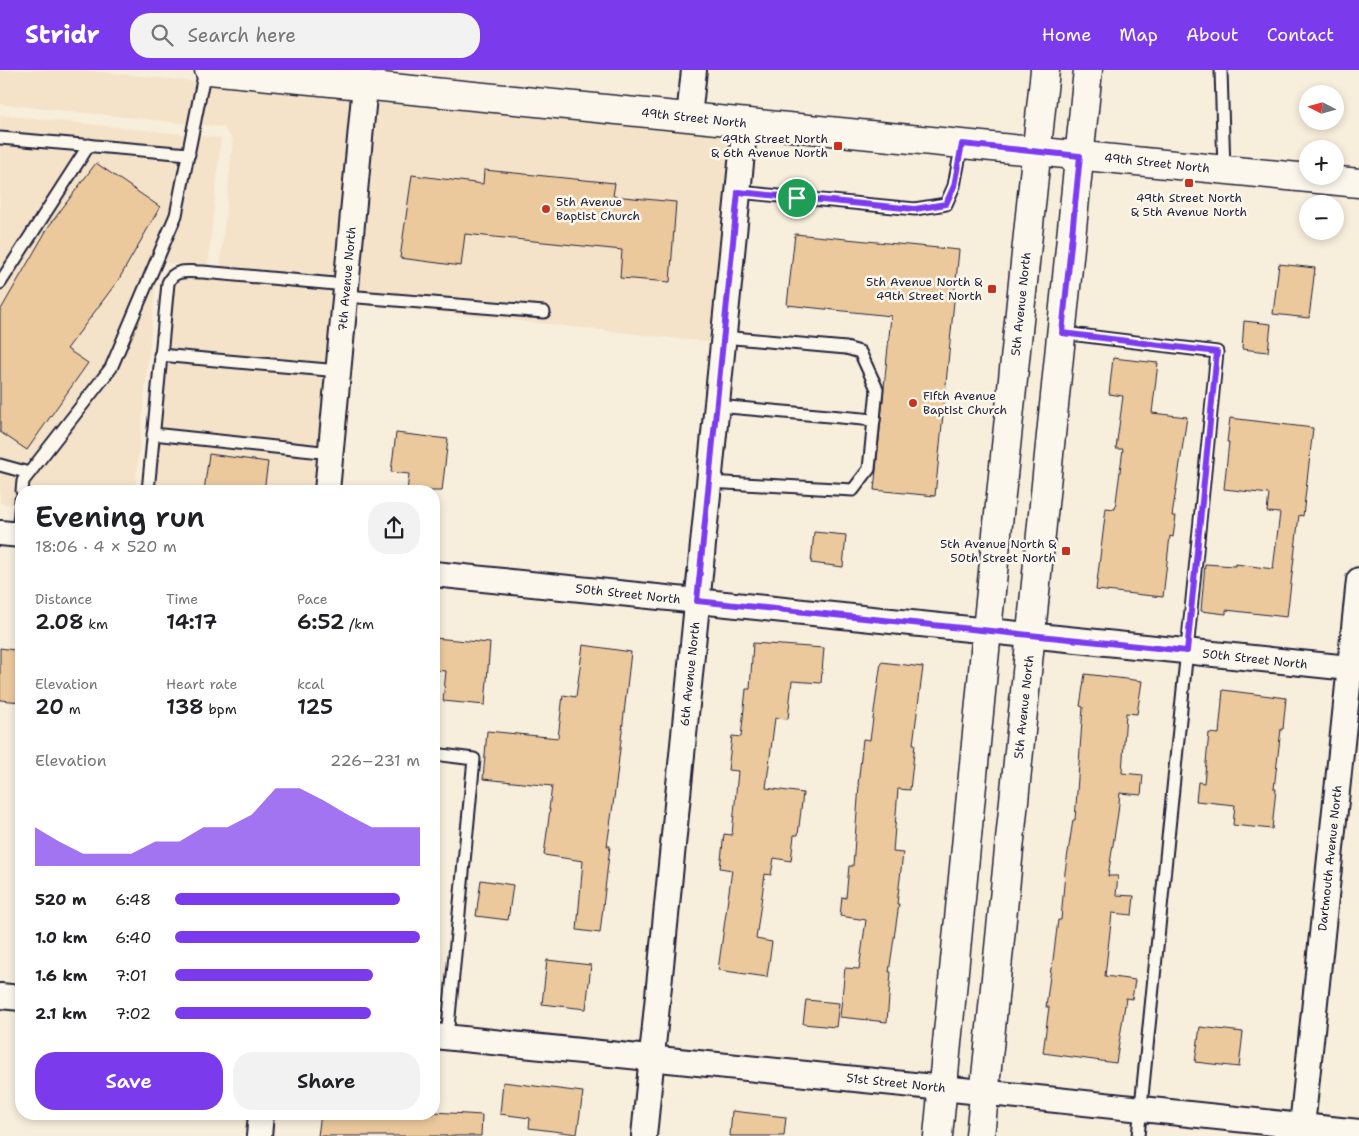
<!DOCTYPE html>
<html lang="en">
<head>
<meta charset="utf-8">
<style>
  :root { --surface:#fff; --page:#f2f2f2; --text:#202124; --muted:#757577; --accent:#7c3aed }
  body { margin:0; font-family:"Shantell Sans",sans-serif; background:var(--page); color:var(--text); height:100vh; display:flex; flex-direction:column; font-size:19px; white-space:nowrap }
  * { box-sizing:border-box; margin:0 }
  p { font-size:16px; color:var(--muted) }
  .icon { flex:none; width:28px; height:28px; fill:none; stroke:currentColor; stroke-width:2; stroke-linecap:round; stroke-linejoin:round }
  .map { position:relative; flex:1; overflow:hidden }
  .details { position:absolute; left:15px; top:415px; width:425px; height:635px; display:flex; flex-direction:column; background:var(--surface); border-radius:20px; box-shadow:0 2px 8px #0003 }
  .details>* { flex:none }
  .needle { width:32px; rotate:276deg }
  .fabs { position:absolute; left:1299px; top:15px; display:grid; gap:10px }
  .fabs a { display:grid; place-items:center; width:45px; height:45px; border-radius:50%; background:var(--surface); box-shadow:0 2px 8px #0003; font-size:25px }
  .pin { position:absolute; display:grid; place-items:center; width:42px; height:42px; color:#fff; margin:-21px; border:2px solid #fff; border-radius:50%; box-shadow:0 1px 5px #0007 }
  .round { display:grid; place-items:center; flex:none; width:52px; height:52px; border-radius:20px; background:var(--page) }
  .headline { display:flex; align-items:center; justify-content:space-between; height:85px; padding:0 20px }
  h1 { font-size:28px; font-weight:600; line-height:38px }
  .metrics { display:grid; grid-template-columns:repeat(3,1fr); gap:8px; height:85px; padding:5px 20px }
  .metrics div { display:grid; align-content:center }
  .metrics b { font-size:21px; font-weight:600 }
  .metrics small { font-size:14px; font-weight:400 }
  .metrics p { font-size:14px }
  .chart { height:140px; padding:10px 20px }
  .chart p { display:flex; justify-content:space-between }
  .chart svg { width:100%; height:90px; margin-top:5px; fill:var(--accent); opacity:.7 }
  .action { display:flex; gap:10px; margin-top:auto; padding:10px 20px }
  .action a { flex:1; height:58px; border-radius:20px; background:var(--accent); color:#fff; font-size:20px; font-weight:600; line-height:58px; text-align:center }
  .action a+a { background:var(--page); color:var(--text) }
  ul { padding:0 20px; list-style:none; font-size:16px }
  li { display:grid; grid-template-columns:80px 60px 1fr; align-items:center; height:38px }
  li i { height:12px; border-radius:6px; background:var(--accent) }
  header { display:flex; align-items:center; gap:30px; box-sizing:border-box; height:70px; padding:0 25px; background:var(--accent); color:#fff }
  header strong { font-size:24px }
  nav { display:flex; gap:28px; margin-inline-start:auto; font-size:18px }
  .search { width:350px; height:45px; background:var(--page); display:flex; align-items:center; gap:12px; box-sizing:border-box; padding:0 18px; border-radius:20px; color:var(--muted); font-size:19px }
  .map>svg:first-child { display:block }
  .built { fill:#f4e3c9 }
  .building { fill:#ecc99d; stroke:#22223b }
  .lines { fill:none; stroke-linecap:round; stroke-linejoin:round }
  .lane-casing { stroke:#22223b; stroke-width:15 }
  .street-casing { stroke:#22223b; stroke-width:28 }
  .secondary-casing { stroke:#22223b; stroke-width:31 }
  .primary-casing { stroke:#22223b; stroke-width:31 }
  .lane { stroke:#fbf7ec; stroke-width:11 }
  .street { stroke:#fbf7ec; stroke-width:24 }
  .secondary { stroke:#fbf7ec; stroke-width:28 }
  .primary { stroke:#fbf7ec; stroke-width:28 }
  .route-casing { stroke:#fff; stroke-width:10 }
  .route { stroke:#7c3aed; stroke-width:6 }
  .poi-dot { fill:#c8321e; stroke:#fbf7ec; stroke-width:2 }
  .labels { text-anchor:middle; stroke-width:5; stroke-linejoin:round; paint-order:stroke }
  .street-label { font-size:12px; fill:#22223b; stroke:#fbf7ec }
  .poi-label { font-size:12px; fill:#22223b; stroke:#fbf7ec; text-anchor:end }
</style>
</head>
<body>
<header>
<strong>Stridr</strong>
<div class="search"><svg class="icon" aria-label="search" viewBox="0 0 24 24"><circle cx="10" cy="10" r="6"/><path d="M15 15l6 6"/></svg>Search here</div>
<nav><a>Home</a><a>Map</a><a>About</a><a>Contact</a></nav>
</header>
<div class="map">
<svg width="1359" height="1066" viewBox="0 0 1359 1066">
  <rect width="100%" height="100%" fill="#f8eedc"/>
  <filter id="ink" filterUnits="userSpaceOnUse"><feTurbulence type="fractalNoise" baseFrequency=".02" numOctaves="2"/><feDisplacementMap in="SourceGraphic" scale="10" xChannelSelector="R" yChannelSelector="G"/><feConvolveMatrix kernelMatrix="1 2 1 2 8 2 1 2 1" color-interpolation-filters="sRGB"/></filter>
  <g filter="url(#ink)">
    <g class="built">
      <path d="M0,0H81L350,27L313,421H147L169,204L220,198L233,69L222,57L0,34Z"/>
      <path d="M378,30L730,64L709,272L359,233Z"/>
      <path d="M0,45L221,68L208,197L158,192L135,421H21V435L0,433Z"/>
    </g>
    <g class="building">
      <path d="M96,93L160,137L119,209L67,279L88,293L27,380L0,362V241L49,156Z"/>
      <path d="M484,100L615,113L613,126L676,132L670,212L620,208L622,180L465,164L461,196L400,188L412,105L483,114Z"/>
      <path d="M795,164L959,180L935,426L874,420L891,246L787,235Z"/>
      <path d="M1279,194L1315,198L1309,248L1273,244Z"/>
      <path d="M1244,251L1271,254L1268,282L1242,279Z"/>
      <path d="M1113,288L1158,293L1152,343L1187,347L1172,446H1176L1173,467L1170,466L1163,527L1096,520L1106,438L1115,439L1123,379H1116L1123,326L1109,324Z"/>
      <path d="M1230,348L1313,358L1303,446L1299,445L1287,547L1226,540V544L1201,541L1205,494L1235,496L1236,494L1273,499L1280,443L1267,442L1269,424L1224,419L1229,372H1227Z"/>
      <path d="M396,363L448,369L442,421H407L409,404L391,402Z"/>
      <path d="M209,384L268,392L264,421H204Z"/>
      <path d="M814,462L846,465L843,497L811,493Z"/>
      <path d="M434,568L490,573L485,635L443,631L446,601L434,600Z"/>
      <path d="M753,573L824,578L821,613L792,611L788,649L775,648L766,718L803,723L798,765H794L791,791L774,788L771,805L765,804L756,869L772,872L767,907L718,900L732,800L720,798L724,764L732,765L738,701L728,700L732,666L741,667L746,619H750Z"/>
      <path d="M583,575L631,582L616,714L607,776H610L600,863L577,860L583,791L544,785L550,739H549L552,716L483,709L487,661L558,668L563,625L576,627Z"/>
      <path d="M0,578L21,581V632L0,630Z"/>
      <path d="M881,592L923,597L913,674H915L910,720L898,719L893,782L903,783L897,834H899L889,902H891L887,952L840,947L845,898L859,899L866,850L840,846L842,827L846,828L849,796H853L859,715H858L863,669L870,670Z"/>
      <path d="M1085,604L1142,611L1137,644L1126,643L1122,703L1143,705L1141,725L1120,723L1118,743L1108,806H1118L1116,825L1134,826L1132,845L1112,843L1105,906L1135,910L1132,929L1126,928L1116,993L1043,983L1049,937H1046L1051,898H1052L1058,850H1061L1065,802L1073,750H1075L1083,637L1080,636Z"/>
      <path d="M1223,620L1286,628L1283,659H1281L1274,719H1276L1272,759L1233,755L1235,735L1196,731L1198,712L1204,713L1209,663L1219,664Z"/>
      <path d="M481,810L513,815L508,850L476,846Z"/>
      <path d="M547,890L591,895L586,939L542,934Z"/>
      <path d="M806,930L839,933L836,957L803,954Z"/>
      <path d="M1200,957L1243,962L1239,997L1195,992Z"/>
      <path d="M503,1012L583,1022L577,1064L529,1058L530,1048L500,1044Z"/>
      <path d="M732,1041L786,1047L784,1066H730Z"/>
      <path d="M434,1042L482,1045L481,1066H318L321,1044H434Z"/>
    </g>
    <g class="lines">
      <defs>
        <g id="lane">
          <path d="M1221,0L1224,100"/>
          <path d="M0,68L189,84"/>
          <path d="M738,122L915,139L946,134L954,116L962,74"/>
          <path d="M0,213L89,75"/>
          <path d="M346,226L544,242"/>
          <path d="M1062,263L1217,282L1138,1066"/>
          <path d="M160,285L339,301"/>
          <path d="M717,336L874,350"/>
          <path d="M153,364L331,383"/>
          <path d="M0,395L29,403"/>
          <path d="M709,412L853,420L869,399L877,319L860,282L846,278L723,267"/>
          <path d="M22,421L23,411L111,298L176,145L205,0"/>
          <path d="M148,421L168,213C174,198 189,202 203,202L346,215"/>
          <path d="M18,465L21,430"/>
          <path d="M434,684L474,689L447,967"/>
        </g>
        <g id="street">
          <path d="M689,47L694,0"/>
          <path d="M327,421L365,15L356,0"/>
          <path d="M0,463L21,465"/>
          <path d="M434,504L1359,599"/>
          <path d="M0,926L21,928"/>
          <path d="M434,966L943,1018L1359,1062"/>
          <path d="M259,1066L261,1044"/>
          <path d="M644,1066L745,53"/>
          <path d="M1301,1066L1359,510"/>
        </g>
        <path id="secondary" d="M209,0L1359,113"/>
        <g id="primary">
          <path d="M938,1066L987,560L1045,0"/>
          <path d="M980,1066L1088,0"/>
        </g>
      </defs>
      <use href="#lane" class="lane-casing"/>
      <use href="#street" class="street-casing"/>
      <use href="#secondary" class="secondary-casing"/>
      <use href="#primary" class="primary-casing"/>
      <use href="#lane" class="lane"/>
      <use href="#street" class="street"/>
      <use href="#secondary" class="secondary"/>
      <use href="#primary" class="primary"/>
    </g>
  </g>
  <g class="lines" filter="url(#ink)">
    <defs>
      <path id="route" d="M962,74L1080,86L1062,263L1217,282L1187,581L697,531L738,122L915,139L946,134L954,116Z"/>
    </defs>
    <use href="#route" class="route-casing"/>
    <use href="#route" class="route"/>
  </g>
  <g class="poi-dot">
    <rect x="833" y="71" width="10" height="10" rx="2.5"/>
    <rect x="1184" y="108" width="10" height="10" rx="2.5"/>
    <circle cx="546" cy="139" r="5"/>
    <rect x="987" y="214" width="10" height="10" rx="2.5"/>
    <circle cx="913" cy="333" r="5"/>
    <rect x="1061" y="476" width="10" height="10" rx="2.5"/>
  </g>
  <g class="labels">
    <g class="street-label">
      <text transform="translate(694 48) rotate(6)" y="4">49th Street North</text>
      <text transform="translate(1157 93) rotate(6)" y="4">49th Street North</text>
      <text transform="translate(347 209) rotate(-85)" y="4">7th Avenue North</text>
      <text transform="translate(1021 234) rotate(-84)" y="4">5th Avenue North</text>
      <text transform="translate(628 524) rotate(6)" y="4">50th Street North</text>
      <text transform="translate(1255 589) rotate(6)" y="4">50th Street North</text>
      <text transform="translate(690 604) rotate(-84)" y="4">6th Avenue North</text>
      <text transform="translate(1024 637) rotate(-84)" y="4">5th Avenue North</text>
      <text transform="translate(1330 788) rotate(-84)" y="4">Dartmouth Avenue North</text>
      <text transform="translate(896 1013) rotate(6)" y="4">51st Street North</text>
    </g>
    <g class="poi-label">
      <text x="828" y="73">49th Street North<tspan x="828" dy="14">&amp; 6th Avenue North</tspan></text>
      <text x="1189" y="132" text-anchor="middle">49th Street North<tspan x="1189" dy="14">&amp; 5th Avenue North</tspan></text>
      <text x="556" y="136" text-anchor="start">5th Avenue<tspan x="556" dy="14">Baptist Church</tspan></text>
      <text x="982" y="216">5th Avenue North &amp;<tspan x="982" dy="14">49th Street North</tspan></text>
      <text x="923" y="330" text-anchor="start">Fifth Avenue<tspan x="923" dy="14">Baptist Church</tspan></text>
      <text x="1056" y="478">5th Avenue North &amp;<tspan x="1056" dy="14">50th Street North</tspan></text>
    </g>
  </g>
</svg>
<div class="fabs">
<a><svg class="needle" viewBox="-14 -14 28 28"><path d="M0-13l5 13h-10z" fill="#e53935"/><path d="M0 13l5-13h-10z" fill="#757577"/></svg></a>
<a>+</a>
<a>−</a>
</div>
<div class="pin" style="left:797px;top:128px;background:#1e9e55"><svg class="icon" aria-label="arrive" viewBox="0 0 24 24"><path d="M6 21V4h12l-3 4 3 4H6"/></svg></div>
<section class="details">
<div class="headline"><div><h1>Evening run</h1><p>18:06 · 4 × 520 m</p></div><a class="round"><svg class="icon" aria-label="share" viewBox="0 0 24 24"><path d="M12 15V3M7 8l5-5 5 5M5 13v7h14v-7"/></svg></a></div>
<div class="metrics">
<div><p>Distance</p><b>2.08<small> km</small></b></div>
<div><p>Time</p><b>14:17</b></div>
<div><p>Pace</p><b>6:52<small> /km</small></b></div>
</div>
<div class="metrics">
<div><p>Elevation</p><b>20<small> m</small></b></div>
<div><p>Heart rate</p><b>138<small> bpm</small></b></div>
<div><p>kcal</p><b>125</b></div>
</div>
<div class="chart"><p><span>Elevation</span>226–231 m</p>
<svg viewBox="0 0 160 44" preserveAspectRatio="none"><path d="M0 44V25L10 32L20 38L30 38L40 38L50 32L60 32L70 25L80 25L90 19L100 6L110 6L120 12L130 19L140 25L150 25L160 25V44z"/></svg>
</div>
<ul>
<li><b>520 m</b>6:48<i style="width:92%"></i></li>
<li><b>1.0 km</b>6:40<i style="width:100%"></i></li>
<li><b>1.6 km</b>7:01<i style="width:81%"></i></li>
<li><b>2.1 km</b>7:02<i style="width:80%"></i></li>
</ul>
<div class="action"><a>Save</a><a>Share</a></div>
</section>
</div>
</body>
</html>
